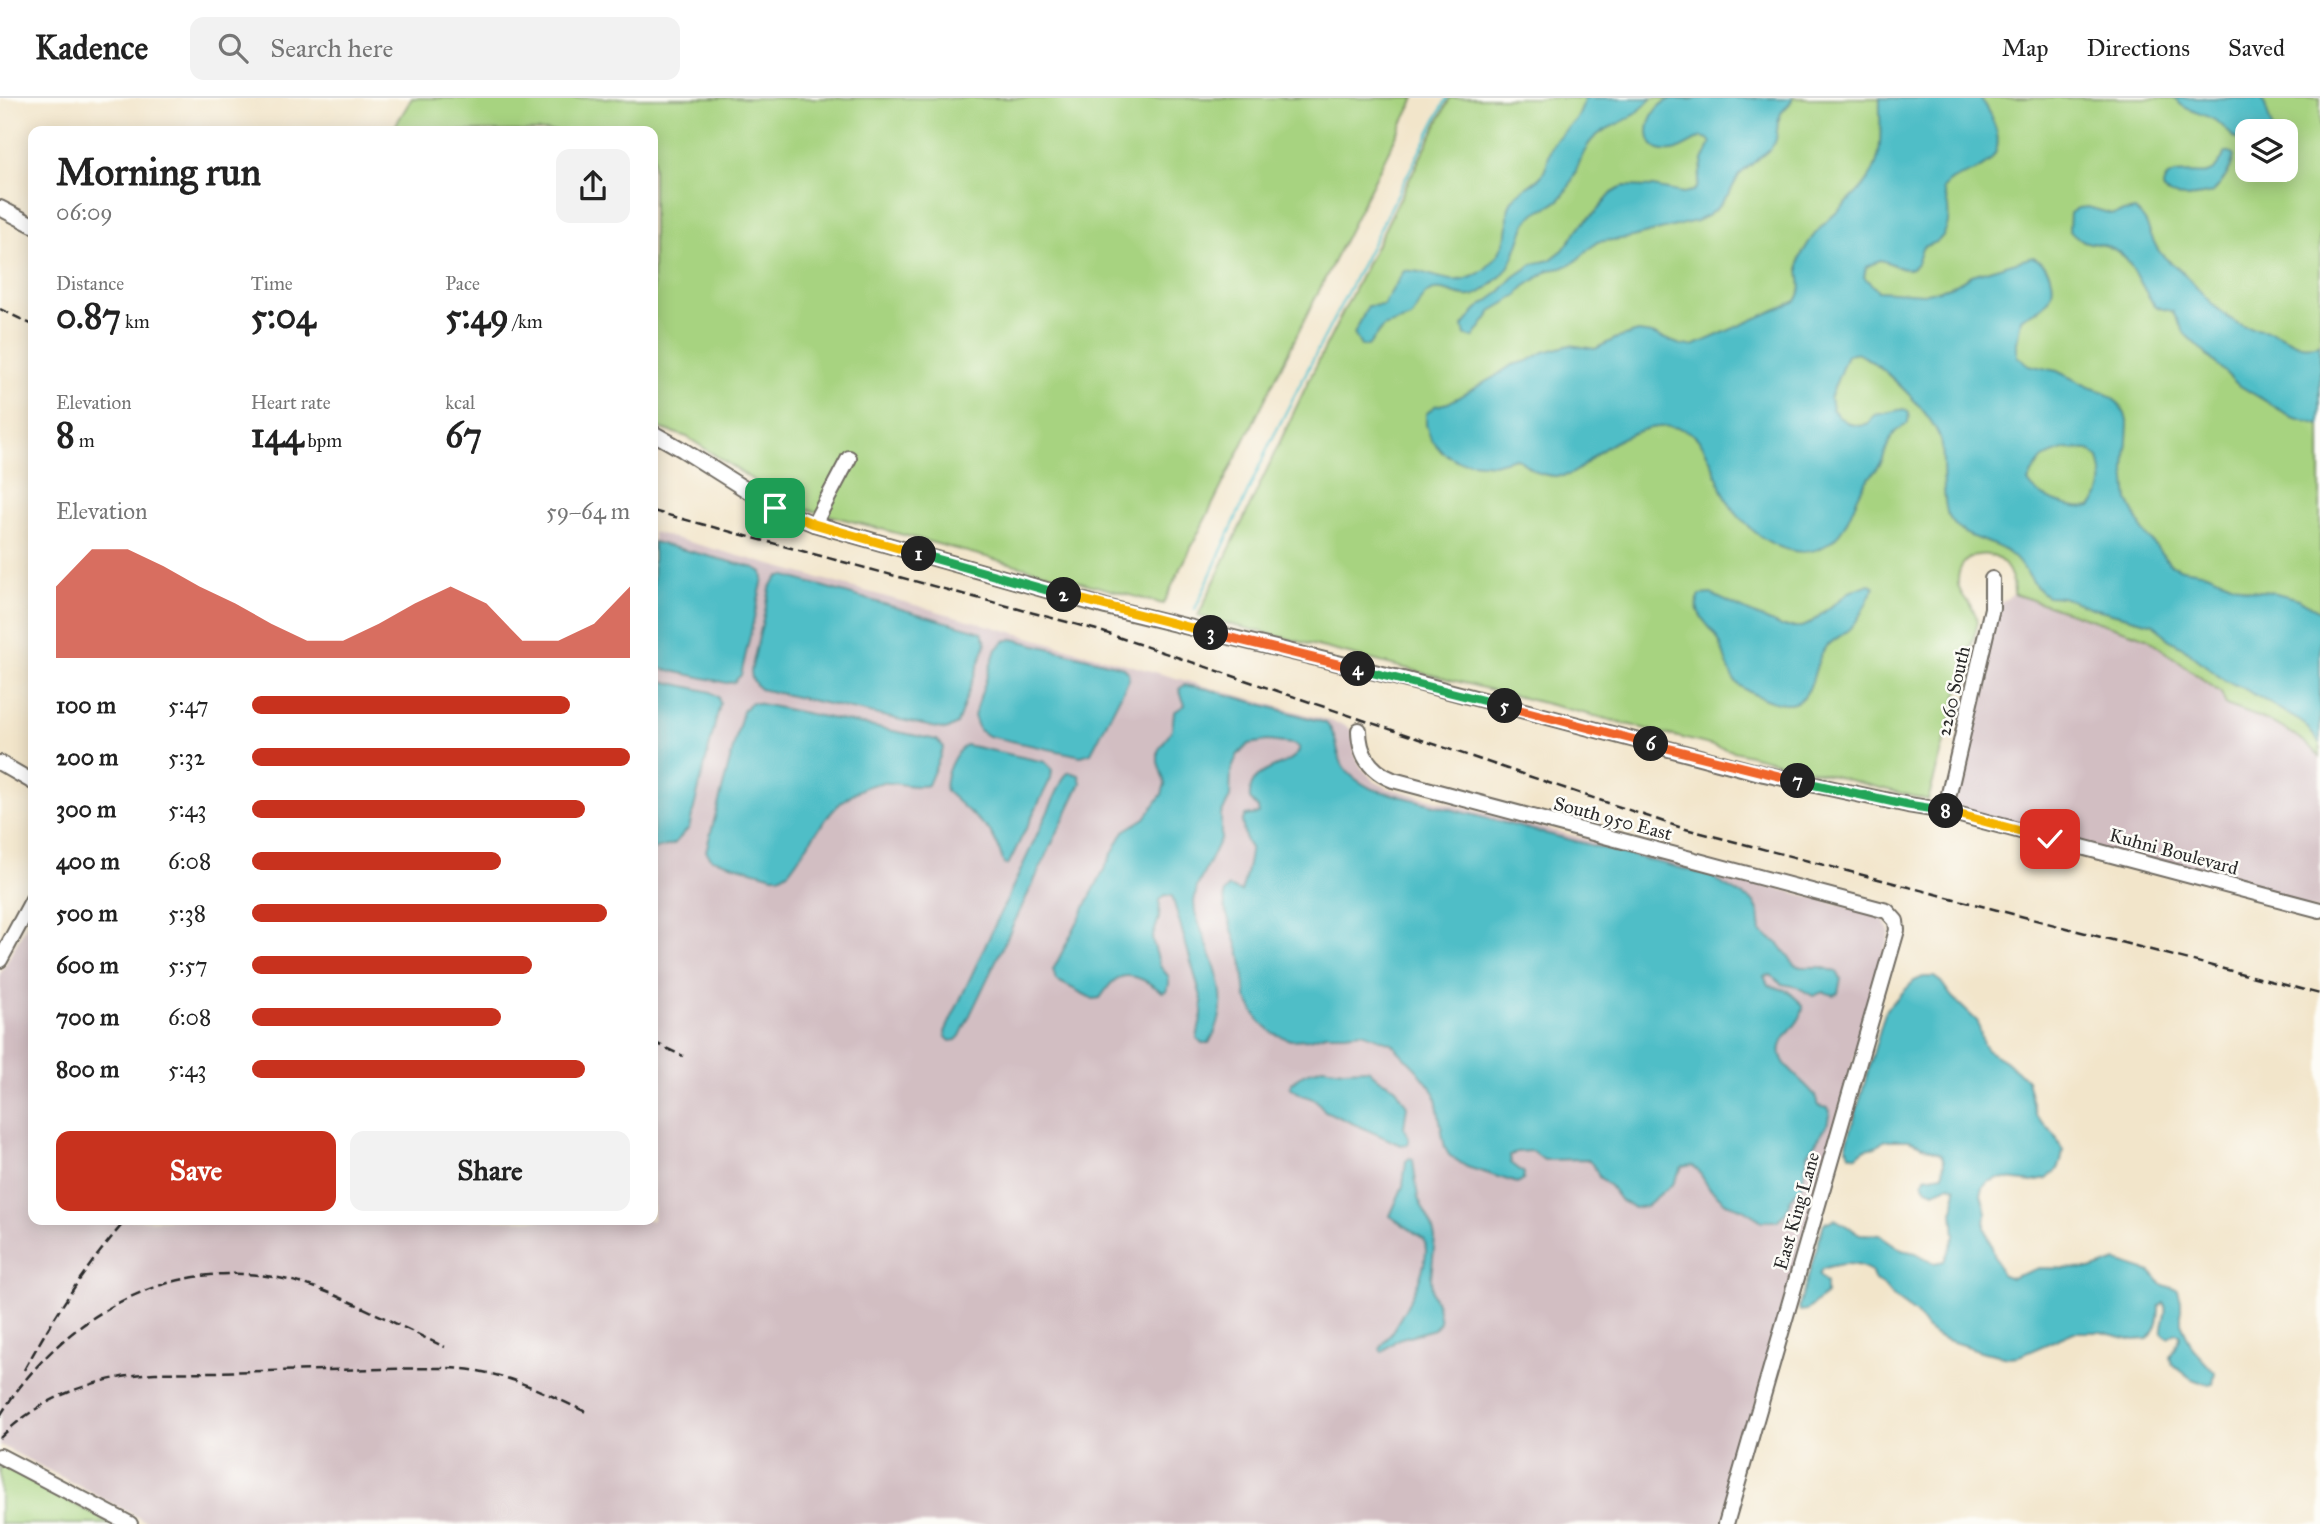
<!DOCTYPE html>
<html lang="en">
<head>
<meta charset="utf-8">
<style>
  :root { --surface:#fff; --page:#f2f2f2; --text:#222; --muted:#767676; --line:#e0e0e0; --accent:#c8321e }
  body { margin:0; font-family:"IM FELL Great Primer",serif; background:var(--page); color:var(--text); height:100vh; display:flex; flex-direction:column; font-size:26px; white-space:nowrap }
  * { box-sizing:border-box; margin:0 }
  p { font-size:23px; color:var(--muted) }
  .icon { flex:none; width:38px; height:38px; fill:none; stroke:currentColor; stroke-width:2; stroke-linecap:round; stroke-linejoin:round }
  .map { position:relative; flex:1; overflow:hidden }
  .panel { position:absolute; left:28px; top:28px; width:630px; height:1099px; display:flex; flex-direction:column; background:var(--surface); border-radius:14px; box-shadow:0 4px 18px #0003 }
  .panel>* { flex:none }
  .fabs { position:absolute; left:2235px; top:21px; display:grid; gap:14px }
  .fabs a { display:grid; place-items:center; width:63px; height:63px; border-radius:14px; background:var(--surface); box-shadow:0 4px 18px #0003; font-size:35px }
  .pin { position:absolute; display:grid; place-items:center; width:60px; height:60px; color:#fff; margin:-30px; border-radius:14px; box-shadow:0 4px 10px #0006 }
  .km { position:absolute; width:35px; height:35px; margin:-18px; border-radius:50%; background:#222; color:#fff; font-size:19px; line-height:35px; text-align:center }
  .round { display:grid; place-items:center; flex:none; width:74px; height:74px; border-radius:14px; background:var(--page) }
  .head { display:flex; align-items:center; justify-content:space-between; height:119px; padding:0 28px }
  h1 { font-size:38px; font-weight:800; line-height:52px }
  .stats { display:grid; grid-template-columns:repeat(3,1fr); gap:10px; height:119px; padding:7px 28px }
  .stats div { display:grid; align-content:center }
  .stats b { font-size:35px; font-weight:800 }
  .stats small { font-size:19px; font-weight:400 }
  .stats p { font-size:19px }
  .chart { height:196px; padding:14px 28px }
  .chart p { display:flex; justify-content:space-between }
  .chart svg { width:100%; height:126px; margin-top:7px; fill:var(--accent); opacity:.7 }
  .button { display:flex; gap:14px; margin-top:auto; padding:14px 28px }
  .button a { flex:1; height:80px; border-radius:14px; background:var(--accent); color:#fff; font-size:28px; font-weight:800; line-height:80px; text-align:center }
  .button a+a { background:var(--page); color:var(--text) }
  ul { padding:0 28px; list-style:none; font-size:23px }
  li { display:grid; grid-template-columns:112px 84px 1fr; align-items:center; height:52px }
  li i { height:18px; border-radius:9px; background:var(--accent) }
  header { display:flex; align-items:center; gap:42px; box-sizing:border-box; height:98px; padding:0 35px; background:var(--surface); border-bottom:2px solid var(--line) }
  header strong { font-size:33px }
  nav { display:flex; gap:38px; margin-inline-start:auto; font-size:24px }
  .search { width:490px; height:63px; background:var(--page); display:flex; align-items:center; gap:18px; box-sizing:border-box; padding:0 24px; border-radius:14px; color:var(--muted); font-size:26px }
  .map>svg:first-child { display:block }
  .industrial { fill:#d2bec2 }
  .green { fill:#a7d380; stroke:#697f56; stroke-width:2; fill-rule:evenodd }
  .water { fill:#50bec7; stroke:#3e7479; stroke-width:2; fill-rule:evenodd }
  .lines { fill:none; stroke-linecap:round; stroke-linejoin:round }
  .stream { stroke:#50bec7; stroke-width:2.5 }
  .minor-casing { stroke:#716c63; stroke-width:18 }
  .minor { stroke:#fff; stroke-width:14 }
  .rail { stroke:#2b2b2b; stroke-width:2.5; stroke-dasharray:10 5; stroke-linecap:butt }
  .split-1-casing { stroke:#fff; stroke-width:14 }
  .split-2-casing { stroke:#fff; stroke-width:14 }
  .split-3-casing { stroke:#fff; stroke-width:14 }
  .split-4-casing { stroke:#fff; stroke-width:14 }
  .split-5-casing { stroke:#fff; stroke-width:14 }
  .split-6-casing { stroke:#fff; stroke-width:14 }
  .split-7-casing { stroke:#fff; stroke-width:14 }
  .split-8-casing { stroke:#fff; stroke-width:14 }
  .split-9-casing { stroke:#fff; stroke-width:14 }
  .split-1 { stroke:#f5b400; stroke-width:9 }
  .split-2 { stroke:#22a559; stroke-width:9 }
  .split-3 { stroke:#f5b400; stroke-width:9 }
  .split-4 { stroke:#f0652b; stroke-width:9 }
  .split-5 { stroke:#22a559; stroke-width:9 }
  .split-6 { stroke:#f0652b; stroke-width:9 }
  .split-7 { stroke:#f0652b; stroke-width:9 }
  .split-8 { stroke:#22a559; stroke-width:9 }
  .split-9 { stroke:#f5b400; stroke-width:9 }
  .labels { text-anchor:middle; stroke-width:5; stroke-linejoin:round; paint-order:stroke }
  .street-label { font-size:19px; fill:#2b2b2b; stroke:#fdfcf7 }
</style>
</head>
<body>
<header>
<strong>Kadence</strong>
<div class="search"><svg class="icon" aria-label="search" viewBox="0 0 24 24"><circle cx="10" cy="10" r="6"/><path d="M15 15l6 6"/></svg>Search here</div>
<nav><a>Map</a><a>Directions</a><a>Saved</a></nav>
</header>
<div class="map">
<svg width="2320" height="1426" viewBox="0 0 2320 1426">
  <rect width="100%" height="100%" fill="#fdfcf7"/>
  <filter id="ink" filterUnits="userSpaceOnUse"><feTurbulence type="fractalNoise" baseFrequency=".0143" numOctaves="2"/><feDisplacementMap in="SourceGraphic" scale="14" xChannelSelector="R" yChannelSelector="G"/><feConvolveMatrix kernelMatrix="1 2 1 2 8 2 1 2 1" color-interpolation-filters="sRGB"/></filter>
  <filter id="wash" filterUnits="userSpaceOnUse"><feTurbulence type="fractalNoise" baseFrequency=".00686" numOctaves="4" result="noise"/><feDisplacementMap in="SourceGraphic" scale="28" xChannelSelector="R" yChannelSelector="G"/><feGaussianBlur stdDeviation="1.57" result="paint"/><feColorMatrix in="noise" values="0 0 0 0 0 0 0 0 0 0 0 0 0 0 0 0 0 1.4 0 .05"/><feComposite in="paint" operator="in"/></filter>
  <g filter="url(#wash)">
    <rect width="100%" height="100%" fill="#f2e5ca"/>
    <g class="industrial">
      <path d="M653,434L1345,627L1353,633L1355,656L1361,669L1375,684L1388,690L1873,815L1883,820L1890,834L1722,1426H151L0,1347V876L33,815V1122H653Z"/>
      <path d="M2014,496L2147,540L2221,595L2226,607L2280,627L2315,652L2320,659V812L1945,713L1992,510Z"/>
    </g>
    <g class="green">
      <path d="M412,0H1415L1163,506L791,407L687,339L653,328V33H392Z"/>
      <path d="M1450,0H2320V659C2296,630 2260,620 2226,607L2221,595L2147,540L2014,496C2014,444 1955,446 1958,486C1959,499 1975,507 1978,524L1928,702L1198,518L1309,282ZM2247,33H2286V72H2247Z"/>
      <path d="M0,1366L112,1426H0Z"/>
    </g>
    <g class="water">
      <path d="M1584,0H1652C1646,6 1640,13 1632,18C1619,27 1602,30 1591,43C1577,60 1576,84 1561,100C1551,111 1535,110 1527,124C1517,143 1516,166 1498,181C1491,187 1481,197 1471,198C1455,200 1439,184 1425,197C1418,203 1417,213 1411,220L1383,229L1368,248H1361L1354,236L1368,208L1383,207L1404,173C1427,170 1447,190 1472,179C1492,170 1506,149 1508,128C1508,121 1507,113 1510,106C1516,92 1533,88 1542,77C1549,67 1547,58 1552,48C1566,25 1580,28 1584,0Z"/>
      <path d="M1698,0H1792V3L1781,15L1778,24L1776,42L1771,50L1739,77L1730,94L1717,110L1707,118L1696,123L1628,140L1597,144L1575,164L1562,170L1549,172L1524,189L1517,198L1493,212L1473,240L1465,237L1463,228L1477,211L1498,196L1514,179L1533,166L1550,162L1563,152L1582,126L1595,115L1612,95L1624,88L1653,89L1683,95L1693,93L1697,89L1703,62L1711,45L1708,41L1702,39C1693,43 1681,52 1672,53C1636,58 1645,8 1670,2C1679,0 1689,3 1698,0Z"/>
      <path d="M1880,0H1980C1995,23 2011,53 1980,70C1967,78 1952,78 1943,91C1949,106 1953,129 1939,142C1935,146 1929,146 1923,149C1920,154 1920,159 1917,165C1908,180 1891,163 1880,162L1866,169L1864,179L1878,193L1924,196L1950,189L1972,177L2033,159C2051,167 2060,190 2045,206C2039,213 2028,215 2021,221L2017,244V258L2029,267L2057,273L2089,289L2104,294L2118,305L2125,316L2128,327L2125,373L2128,402L2143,433L2170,466L2182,471L2207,475L2248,492L2273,494L2298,501L2320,513V646L2305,626L2241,589L2225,583L2181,548L2168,541L2154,526L2092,510L2062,499L2047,498L2040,493C2030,481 2022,465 2010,456C1990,440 1962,444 1948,417C1942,403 1944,365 1942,348C1937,318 1884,269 1858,255L1847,257L1830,300L1832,311L1839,319L1850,326L1860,328L1869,325L1875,317L1904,311L1909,315L1908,325C1904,329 1899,330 1895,334C1888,342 1886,353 1882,363C1878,371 1871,377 1866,384C1857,397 1853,413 1845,427C1814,478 1759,447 1732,410C1717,389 1714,358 1696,339C1690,333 1681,330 1672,329C1647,326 1618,340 1598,355C1589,362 1579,374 1568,377C1560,379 1550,378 1542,376C1531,373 1525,364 1515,360L1494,366L1458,363L1442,354L1431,341L1426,327V316L1435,308L1448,305L1494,279L1512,267L1528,263L1544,254L1570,247L1595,251L1615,241L1638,234L1652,236L1681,247L1693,248L1796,203C1805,190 1798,180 1799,166C1799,162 1802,155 1805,151C1823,116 1869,99 1878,59C1883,40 1879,20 1880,0ZM2068,351L2089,352L2099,360C2104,378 2105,395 2091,409C2074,412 2037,401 2028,384C2038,361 2044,357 2068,351Z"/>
      <path d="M2174,0H2260L2265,7L2273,33H2247V44C2233,43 2229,33 2219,25C2205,14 2185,15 2174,0Z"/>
      <path d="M2226,55H2232L2234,58C2231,72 2223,85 2212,95C2198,98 2176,103 2163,93C2162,67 2192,78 2207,75C2217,73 2220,62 2226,55Z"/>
      <path d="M2088,109L2112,116L2135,112C2150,123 2149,139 2159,153C2165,162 2176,167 2183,175C2203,195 2217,216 2243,228C2253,232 2265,231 2275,235C2294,243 2297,251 2320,246V327L2292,319L2237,286L2185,236L2172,213C2167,212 2160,211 2156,208C2146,200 2135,168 2122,157C2103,139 2085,153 2069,132L2070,115L2078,110Z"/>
      <path d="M653,444L755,470L762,474L763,481L741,577L734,584L727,585L653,569Z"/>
      <path d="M779,478H786L982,534L986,545L957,626L946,632L760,591C754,586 751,581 751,573L771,487Z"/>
      <path d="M1869,486L1874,488C1871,496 1859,521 1854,526C1846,536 1833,541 1825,550C1812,566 1816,597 1794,605C1780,610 1744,594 1735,583C1727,573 1725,555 1719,543C1714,532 1702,524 1698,512C1696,506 1697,502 1700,497L1711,496L1781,529H1801L1809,526L1849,494Z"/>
      <path d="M1013,541L1123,569L1128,574L1129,581L1091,655L1081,658L988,638L979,632L974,618L996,551L1005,543Z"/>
      <path d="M653,581L711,594L718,599L720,606L689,730L674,746L653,752Z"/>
      <path d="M1184,587L1208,591L1326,625C1336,635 1336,648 1340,661C1345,676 1359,684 1372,691L1711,778L1725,788L1754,804L1759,814L1761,834L1779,846L1795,867L1802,869H1821L1837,874L1841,881L1838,895L1834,897L1823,894L1813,898L1797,889L1782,886L1771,877L1764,878L1768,887L1788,893L1803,907C1805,927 1773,940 1782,960C1787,974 1808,986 1815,998C1816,1001 1817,1005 1818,1008L1828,1010L1830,1013L1827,1027L1808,1056L1802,1086L1791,1101L1785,1115L1777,1123H1762L1743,1111L1726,1105L1709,1090L1698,1072L1692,1067L1682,1069L1673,1086L1664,1093L1646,1108L1634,1110L1621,1103L1610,1088L1599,1079L1594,1068L1587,1061L1544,1062L1532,1053L1517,1054L1510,1058L1511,1065L1524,1075L1523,1082L1517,1085L1467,1069L1449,1057L1445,1050L1435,995L1417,972L1391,945L1362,934L1344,936H1325L1310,941L1290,942L1273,935L1259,923L1246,899L1242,862L1225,810L1224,795L1229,789L1241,794C1244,786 1251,756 1250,750L1246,744L1242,724L1245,718L1259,716L1258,710L1250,701C1247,667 1288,672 1299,653V649L1293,646L1267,643L1249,646L1238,656L1231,673L1230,699L1221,717V739L1197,789L1194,804L1195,814C1209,860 1238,899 1209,945H1202L1197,940L1202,916V902L1172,798L1165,797L1160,802L1159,820L1152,841L1160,868L1169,879V887L1166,893L1162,894C1150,885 1130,871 1115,882C1108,887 1105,894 1100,900L1093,901L1056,882L1053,872L1117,746L1124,733L1145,720L1162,696L1165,686L1158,664V653L1172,631L1174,614L1185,607L1179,591Z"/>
      <path d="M751,604L937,642L944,649L928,687C913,691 896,683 880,685C834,693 815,740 789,773L781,778H773L712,761L706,753L743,613Z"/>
      <path d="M966,647L1045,664L1052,671L1051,680L1008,767L1004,766L998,748L990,733L946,693C943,679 954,654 966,647Z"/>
      <path d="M1069,674L1079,677L1081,685L960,938L956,942L950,943L946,939L945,934L1064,679Z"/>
      <path d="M1923,879H1934L1941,884L1952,899L1978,924L1983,946L1987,952L2005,963L2027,982L2036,1017L2055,1037L2063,1053L2061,1064L2058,1071L2047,1081L2032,1084L1999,1080L1988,1084L1983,1089L1981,1097L1986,1114L1985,1129L2001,1176L2011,1180L2039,1170L2093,1171L2117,1163L2151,1174L2161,1186L2178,1192L2181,1203V1225L2193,1251L2215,1275L2213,1286L2209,1287L2192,1281L2172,1266L2170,1259L2180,1240V1236L2176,1235L2168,1240L2162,1235C2160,1224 2169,1215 2164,1205L2159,1209C2159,1221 2157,1232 2148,1241L2134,1242L2101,1234H2074L2019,1258L2008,1259L1984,1254L1938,1239L1926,1230L1916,1216L1893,1199L1884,1188L1875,1183L1871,1173C1855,1163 1840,1165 1822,1171L1819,1177L1826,1185V1196L1807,1212L1800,1213L1799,1209L1824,1125L1835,1121L1860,1136L1880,1137L1902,1152L1916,1155L1934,1165L1944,1163L1955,1138L1953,1114L1956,1090L1950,1087L1934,1094L1927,1091L1923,1085L1925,1079L1943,1076L1944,1063L1941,1056L1909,1042H1885L1876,1049L1865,1051L1857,1058L1850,1056L1846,1049L1886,911L1914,883Z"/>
      <path d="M1322,969L1343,972L1368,971L1379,981L1395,989L1407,1008L1404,1029L1409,1041L1408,1046L1401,1047L1325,1013L1316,1002L1300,996L1290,989C1296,975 1310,975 1322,969Z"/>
      <path d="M1410,1060L1413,1062L1418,1100L1432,1128L1435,1140L1431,1180L1432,1195L1437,1207L1440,1224L1434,1231L1398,1241L1382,1254L1380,1251C1396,1229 1435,1167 1424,1141L1390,1118L1403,1088L1406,1063Z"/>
    </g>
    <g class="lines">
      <path class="stream" d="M1195,511L1269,347L1447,0"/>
    </g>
  </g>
  <g filter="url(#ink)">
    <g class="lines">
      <defs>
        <g id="minor">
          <path d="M0,110L33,127"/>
          <path d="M653,335L683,352L775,410L814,426L1106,509L1399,580L1764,676L1908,707L1945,713L2320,812"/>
          <path d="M814,426L849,360"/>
          <path d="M1359,632C1359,656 1370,673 1393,682L1887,813L1896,823L1897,832L1726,1426"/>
          <path d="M0,665L33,684"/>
          <path d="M1945,713L1992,510V481"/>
          <path d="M0,862L33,801"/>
          <path d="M0,1358L130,1426"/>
        </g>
      </defs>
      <use href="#minor" class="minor-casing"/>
      <use href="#minor" class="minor"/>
      <g class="rail">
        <path d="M0,211L33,227"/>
        <path d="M653,413L1097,532L1682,730L2320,896"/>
        <path d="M653,944L683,958"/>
        <path d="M24,1272C56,1215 83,1172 126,1122"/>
        <path d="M0,1318C64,1213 181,1150 304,1186C350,1200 400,1229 445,1249"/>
        <path d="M0,1340C41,1298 97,1279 155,1275L438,1270C496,1269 537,1291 588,1315"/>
      </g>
    </g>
  </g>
  <g class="lines" filter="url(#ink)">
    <defs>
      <path id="split-1" d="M775,410L814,426L919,456"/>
      <path id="split-2" d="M919,456L1064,497"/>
      <path id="split-3" d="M1064,497L1211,535"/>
      <path id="split-4" d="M1211,535L1358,571"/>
      <path id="split-5" d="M1358,571L1505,608"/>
      <path id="split-6" d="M1505,608L1651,646"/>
      <path id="split-7" d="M1651,646L1798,683"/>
      <path id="split-8" d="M1798,683L1908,707L1946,713"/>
      <path id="split-9" d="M1946,713L2050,741"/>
    </defs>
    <use href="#split-1" class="split-1-casing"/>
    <use href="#split-2" class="split-2-casing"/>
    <use href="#split-3" class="split-3-casing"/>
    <use href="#split-4" class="split-4-casing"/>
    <use href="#split-5" class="split-5-casing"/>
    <use href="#split-6" class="split-6-casing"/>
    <use href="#split-7" class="split-7-casing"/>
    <use href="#split-8" class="split-8-casing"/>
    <use href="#split-9" class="split-9-casing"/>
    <use href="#split-1" class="split-1"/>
    <use href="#split-2" class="split-2"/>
    <use href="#split-3" class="split-3"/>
    <use href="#split-4" class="split-4"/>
    <use href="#split-5" class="split-5"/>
    <use href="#split-6" class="split-6"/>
    <use href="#split-7" class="split-7"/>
    <use href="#split-8" class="split-8"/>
    <use href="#split-9" class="split-9"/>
  </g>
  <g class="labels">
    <g class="street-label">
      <text transform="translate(1953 593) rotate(-77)" y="7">2260 South</text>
      <text transform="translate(1613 720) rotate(15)" y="7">South 950 East</text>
      <text transform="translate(2174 753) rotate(15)" y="7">Kuhni Boulevard</text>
      <text transform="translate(1796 1113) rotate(-74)" y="7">East King Lane</text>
    </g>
  </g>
</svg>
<div class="fabs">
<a><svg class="icon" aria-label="layers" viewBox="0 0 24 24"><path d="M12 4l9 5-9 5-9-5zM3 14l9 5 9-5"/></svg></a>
</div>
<div class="pin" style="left:775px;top:410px;background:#1e9e55"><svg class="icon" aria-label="arrive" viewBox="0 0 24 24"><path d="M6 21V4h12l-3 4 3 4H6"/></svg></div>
<div class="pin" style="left:2050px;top:741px;background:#d93025"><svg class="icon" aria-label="check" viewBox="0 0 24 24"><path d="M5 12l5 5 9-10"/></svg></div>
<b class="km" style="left:919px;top:456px">1</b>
<b class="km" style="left:1064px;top:497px">2</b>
<b class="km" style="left:1211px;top:535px">3</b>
<b class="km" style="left:1358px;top:571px">4</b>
<b class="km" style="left:1505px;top:608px">5</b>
<b class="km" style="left:1651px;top:646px">6</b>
<b class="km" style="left:1798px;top:683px">7</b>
<b class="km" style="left:1946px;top:713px">8</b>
<section class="panel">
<div class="head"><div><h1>Morning run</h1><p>06:09</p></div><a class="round"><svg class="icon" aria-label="share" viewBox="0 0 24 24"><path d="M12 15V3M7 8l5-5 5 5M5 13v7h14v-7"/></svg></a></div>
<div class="stats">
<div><p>Distance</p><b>0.87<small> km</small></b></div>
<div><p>Time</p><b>5:04</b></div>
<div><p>Pace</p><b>5:49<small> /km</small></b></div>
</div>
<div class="stats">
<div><p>Elevation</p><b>8<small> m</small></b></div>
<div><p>Heart rate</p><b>144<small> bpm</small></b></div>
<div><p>kcal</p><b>67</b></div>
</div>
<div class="chart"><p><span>Elevation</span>59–64 m</p>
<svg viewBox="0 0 160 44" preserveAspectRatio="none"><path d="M0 44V19L10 6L20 6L30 12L40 19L50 25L60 32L70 38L80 38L90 32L100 25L110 19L120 25L130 38L140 38L150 32L160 19V44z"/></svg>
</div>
<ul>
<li><b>100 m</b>5:47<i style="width:84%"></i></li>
<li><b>200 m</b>5:32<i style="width:100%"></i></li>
<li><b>300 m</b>5:43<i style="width:88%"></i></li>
<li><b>400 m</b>6:08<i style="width:66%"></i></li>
<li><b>500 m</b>5:38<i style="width:94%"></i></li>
<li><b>600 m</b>5:57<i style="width:74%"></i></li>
<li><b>700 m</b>6:08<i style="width:66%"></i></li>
<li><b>800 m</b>5:43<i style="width:88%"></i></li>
</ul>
<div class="button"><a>Save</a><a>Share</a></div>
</section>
</div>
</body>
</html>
